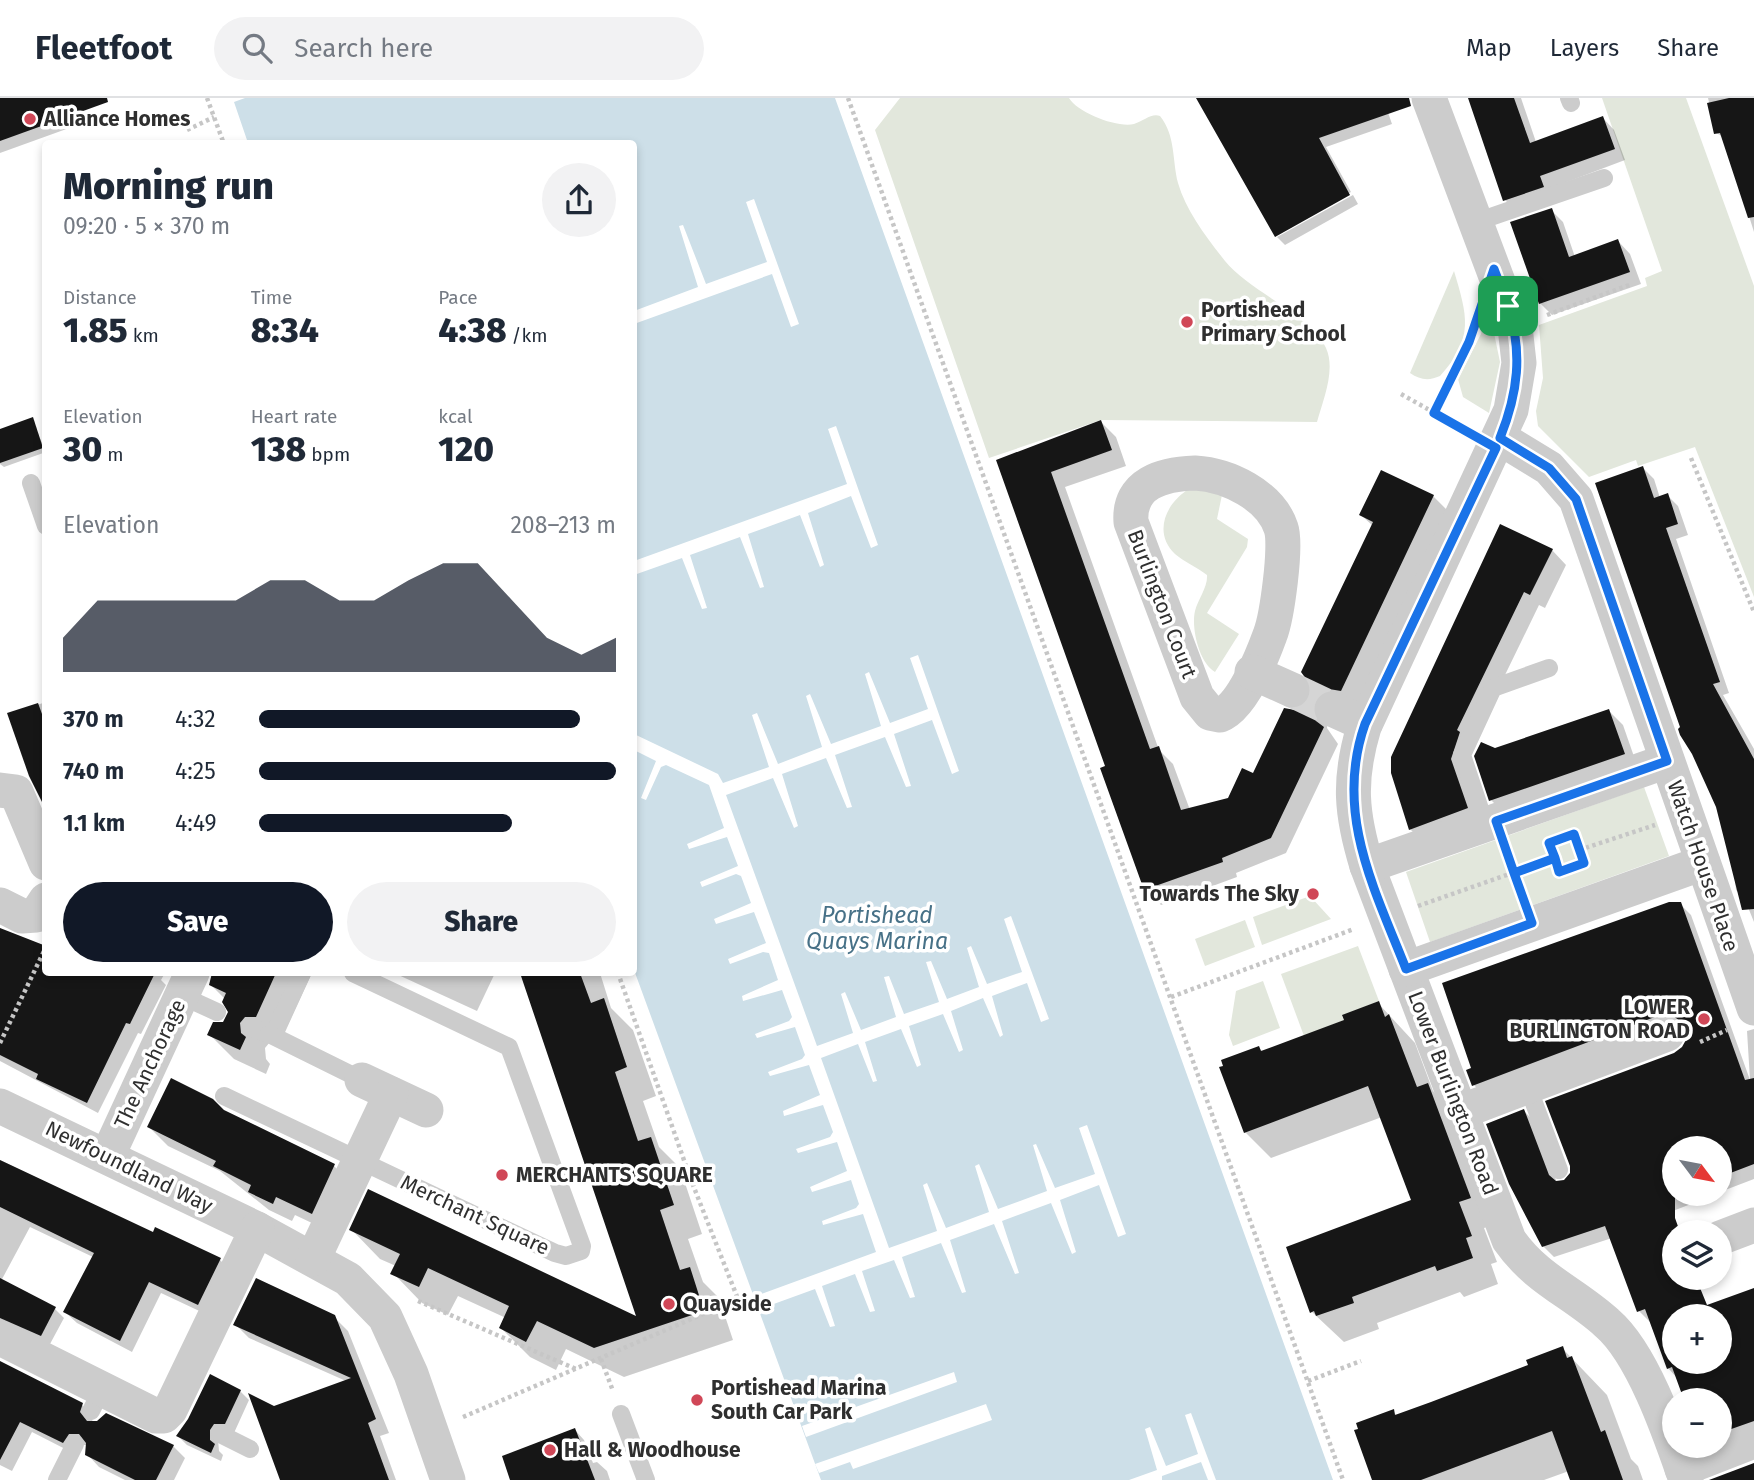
<!DOCTYPE html>
<html lang="en">
<head>
<meta charset="utf-8">
<style>
  :root { --surface:#fff; --page:#f2f2f3; --text:#1f2937; --muted:#747a83; --line:#e0e1e3; --accent:#111827 }
  body { margin:0; font-family:"Fira Sans",sans-serif; background:var(--page); color:var(--text); height:100vh; display:flex; flex-direction:column; font-size:26px; white-space:nowrap }
  * { box-sizing:border-box; margin:0 }
  p { font-size:23px; color:var(--muted) }
  .icon { flex:none; width:38px; height:38px; fill:none; stroke:currentColor; stroke-width:2; stroke-linecap:round; stroke-linejoin:round }
  .map { position:relative; flex:1; overflow:hidden }
  .side { position:absolute; left:42px; top:42px; width:595px; height:836px; display:flex; flex-direction:column; background:var(--surface); border-radius:7px; box-shadow:0 4px 10px #0003 }
  .side>* { flex:none }
  .needle { width:46px; rotate:122deg }
  .controls { position:absolute; left:1662px; top:1038px; display:grid; gap:14px }
  .controls a { display:grid; place-items:center; width:70px; height:70px; border-radius:50%; background:var(--surface); box-shadow:0 4px 10px #0003; font-size:35px }
  .pin { position:absolute; display:grid; place-items:center; width:60px; height:60px; color:#fff; margin:-30px; border-radius:14px; box-shadow:0 4px 10px #0006 }
  .round { display:grid; place-items:center; flex:none; width:74px; height:74px; border-radius:37px; background:var(--page) }
  .summary { display:flex; align-items:center; justify-content:space-between; height:119px; padding:0 21px }
  h1 { font-size:38px; font-weight:800; line-height:52px }
  .figures { display:grid; grid-template-columns:repeat(3,1fr); gap:10px; height:119px; padding:7px 21px }
  .figures div { display:grid; align-content:center }
  .figures b { font-size:35px; font-weight:800 }
  .figures small { font-size:19px; font-weight:400 }
  .figures p { font-size:19px }
  .chart { height:196px; padding:14px 21px }
  .chart p { display:flex; justify-content:space-between }
  .chart svg { width:100%; height:126px; margin-top:7px; fill:var(--accent); opacity:.7 }
  .action { display:flex; gap:14px; margin-top:auto; padding:14px 21px }
  .action a { flex:1; height:80px; border-radius:42px; background:var(--accent); color:#fff; font-size:28px; font-weight:800; line-height:80px; text-align:center }
  .action a+a { background:var(--page); color:var(--text) }
  ul { padding:0 21px; list-style:none; font-size:23px }
  li { display:grid; grid-template-columns:112px 84px 1fr; align-items:center; height:52px }
  li i { height:18px; border-radius:9px; background:var(--accent) }
  header { display:flex; align-items:center; gap:42px; box-sizing:border-box; height:98px; padding:0 35px; background:var(--surface); border-bottom:2px solid var(--line) }
  header strong { font-size:33px }
  nav { display:flex; gap:38px; margin-inline-start:auto; font-size:24px }
  .search { width:490px; height:63px; background:var(--page); display:flex; align-items:center; gap:18px; box-sizing:border-box; padding:0 24px; border-radius:38px; color:var(--muted); font-size:26px }
  .map>svg:first-child { display:block }
  .green { fill:#e2e7dc }
  .water { fill:#cddfe8 }
  .pier { fill:#fff }
  .shadow { fill:#0003; fill-rule:evenodd }
  .building { fill:#161616; fill-rule:evenodd }
  .lines { fill:none; stroke-linecap:round; stroke-linejoin:round }
  .minor-tunnel { stroke:#d5d5d5; stroke-width:35; stroke-dasharray:35 18; stroke-linecap:butt }
  .path { stroke:#c6c6c6; stroke-width:4.5; stroke-dasharray:3.5 3.5; stroke-linecap:butt }
  .service { stroke:#ccc; stroke-width:18 }
  .minor { stroke:#ccc; stroke-width:35 }
  .route-casing { stroke:#fff; stroke-width:14 }
  .route { stroke:#1a73e8; stroke-width:9 }
  .poi-dot { fill:#d04757; stroke:#fff; stroke-width:2.5 }
  .labels { text-anchor:middle; stroke-width:7; stroke-linejoin:round; paint-order:stroke }
  .poi-label { font-size:21px; font-weight:bold; fill:#2f2f2f; stroke:#fff; text-anchor:start }
  .street-label { font-size:21px; fill:#2f2f2f; stroke:#fff }
  .water-label { font-size:23px; font-style:italic; fill:#477187; stroke:#fff }
</style>
</head>
<body>
<header>
<strong>Fleetfoot</strong>
<div class="search"><svg class="icon" aria-label="search" viewBox="0 0 24 24"><circle cx="10" cy="10" r="6"/><path d="M15 15l6 6"/></svg>Search here</div>
<nav><a>Map</a><a>Layers</a><a>Share</a></nav>
</header>
<div class="map">
<svg width="1754" height="1382" viewBox="0 0 1754 1382">
  <rect width="100%" height="100%" fill="#fff"/>
  <g class="green">
    <path d="M900,0H1069C1078,15 1117,30 1134,26C1144,23 1151,15 1160,18C1176,38 1172,62 1178,85C1186,113 1207,140 1225,163C1248,192 1313,219 1326,250C1336,272 1323,302 1317,324L1101,322L989,360L875,32Z"/>
    <path d="M1602,0H1686L1754,188V499L1695,349L1638,368L1636,362L1589,379L1538,328L1536,313L1543,280L1539,227L1647,188L1645,180L1662,173Z"/>
    <path d="M1454,173C1467,217 1475,240 1440,278C1429,283 1420,282 1410,275Z"/>
    <path d="M1488,206L1500,264L1489,315L1463,299L1458,281L1481,236Z"/>
    <path d="M1189,391L1223,392L1217,421L1248,441L1247,449L1207,515L1239,536L1215,574C1199,565 1191,530 1195,513C1198,501 1208,489 1207,477C1197,469 1184,464 1175,456C1152,434 1167,404 1189,391Z"/>
    <path d="M1644,689L1669,758L1430,844L1406,774Z"/>
    <path d="M1310,798L1331,821L1262,847L1253,819Z"/>
    <path d="M1245,822L1255,849L1205,868L1195,841Z"/>
    <path d="M1358,848L1379,903L1342,918L1344,922L1304,938L1281,876Z"/>
    <path d="M1263,883L1280,930L1233,948L1229,937L1236,893Z"/>
  </g>
  <path class="water" d="M245,0H835L1333,1382H821L634,872V46L248,45L234,4Z"/>
  <g class="pier">
    <path d="M754,101L799,226L791,229L772,176L634,226V213L698,189L679,128L683,127L706,186L767,164L746,104Z"/>
    <path d="M836,328L878,447L871,450L851,398L808,415L824,467L820,469L800,417L748,436L764,489L760,490L740,439L690,457L707,510L702,511L682,460L634,477V463L847,386L828,331Z"/>
    <path d="M918,557L959,673L952,676L932,622L894,636L911,688L906,689L885,639L835,657L852,709L847,710L826,660L782,676L798,728L794,730L773,680L726,697L817,948L853,935L841,896L845,894L861,932L896,919L884,879L889,878L904,916L939,904L926,864L931,863L947,901L979,889L967,850L971,848L987,886L1022,874L1004,821L1011,818L1049,921L1041,924L1027,885L992,898L1003,937L1000,939L983,900L951,913L963,952L959,954L943,916L909,928L921,967L917,969L901,931L865,944L877,983L873,984L858,946L821,960L889,1150L937,1133L923,1087L927,1085L946,1130L989,1114L975,1068L979,1066L998,1111L1047,1093L1033,1047L1036,1046L1055,1090L1095,1076L1079,1030L1087,1027L1126,1136L1118,1139L1099,1087L1060,1102L1076,1154L1072,1156L1051,1105L1002,1123L1019,1175L1015,1176L994,1126L950,1142L966,1194L962,1195L941,1145L902,1159L915,1199L910,1200L894,1162L862,1173L875,1213L870,1214L855,1176L822,1188L835,1228L830,1229L815,1191L760,1211L756,1198L876,1154L863,1116L823,1127L822,1123L856,1110L859,1106L851,1082L812,1094L810,1089L847,1073L837,1044L798,1055L796,1051L830,1039L833,1034L823,1007L784,1018L783,1013L820,997L809,967L770,978L768,974L802,961L805,957L795,929L757,940L755,936L789,923L792,919L782,892L743,903L742,898L778,882L769,855L763,854L730,866L728,861L766,845L754,814L716,826L714,821L751,805L741,778L736,776L702,789L700,784L738,768L727,739L689,751L687,746L724,730L709,687L666,667L661,669L646,702L641,700L656,663L634,652V636L718,676L723,685L769,669L752,617L757,615L778,666L822,649L806,598L810,596L831,646L881,628L865,576L869,574L890,625L928,611L910,560Z"/>
    <path d="M954,1274L957,1284L806,1339L802,1328Z"/>
    <path d="M986,1306L992,1322L853,1371L850,1364L819,1375L815,1366Z"/>
    <path d="M1191,1315L1216,1382H1208L1201,1364L1162,1378V1382H1129L1157,1372L1145,1331L1150,1329L1166,1368L1198,1356L1185,1317Z"/>
  </g>
  <g class="shadow">
    <path d="M0,0H62L72,29L0,55Z"/>
    <path d="M1198,0H1383L1392,26L1326,49L1351,94L1276,136Z"/>
    <path d="M1470,0H1521L1536,44L1603,20L1614,32L1625,62L1551,90L1516,113L1505,102Z"/>
    <path d="M1708,0H1754V134L1724,39L1716,35Z"/>
    <path d="M1353,97L1358,106L1285,147L1277,139Z"/>
    <path d="M1551,112L1563,124L1575,159L1618,143L1630,156L1641,186L1552,217L1540,205Z"/>
    <path d="M32,322L46,354L4,369L0,366V333Z"/>
    <path d="M1101,324L1116,339L1126,368L1065,389L1159,652L1173,666L1190,712L1229,701L1254,677L1295,614L1312,602L1373,428L1361,417L1433,398L1449,414L1356,607L1329,618L1327,630L1338,646L1286,755L1236,775L1237,779L1161,807L1146,791L1108,669L998,363Z"/>
    <path d="M1643,370L1654,381L1660,400L1667,397L1678,408L1688,437L1676,441L1729,595L1723,597L1754,651V824L1745,802L1736,792L1733,764L1717,708L1682,630Z"/>
    <path d="M1552,452L1566,467L1545,510L1539,507L1471,647L1465,676L1481,725L1424,745L1410,731L1393,674Z"/>
    <path d="M46,604V705L9,616Z"/>
    <path d="M1609,613L1623,627L1638,670L1505,716L1491,702L1494,652Z"/>
    <path d="M1680,806L1691,817L1750,982L1747,933L1754,931V1081L1720,1094V1050H1675V1096H1717L1652,1121L1687,1216L1754,1192V1336L1720,1348V1302H1686L1678,1281L1668,1270L1650,1224L1639,1213L1612,1140L1554,1159L1543,1148L1524,1013L1535,1024L1557,1085L1564,1084L1685,949L1688,929L1671,927L1484,998L1474,987ZM1675,1218H1720V1264H1675Z"/>
    <path d="M0,830L46,875H165L161,882L166,887L141,936L138,935L98,1015L0,963Z"/>
    <path d="M213,875H312L281,943L270,944L265,950L266,961L270,966L266,976L234,961L209,936L224,925L230,914L225,901L211,887Z"/>
    <path d="M394,875H495L477,913Z"/>
    <path d="M522,875H600L611,910L633,932L656,998L643,1003L659,1049L680,1070L702,1136L688,1141L703,1184L719,1200L733,1242L624,1279L566,1251L556,1272L530,1259L501,1230L506,1220L458,1198L448,1217L422,1205L393,1175L396,1168L380,1161L351,1131L639,1222Z"/>
    <path d="M1378,905L1415,945L1433,993L1454,1013L1496,1126L1484,1130L1497,1164L1491,1166L1498,1186L1464,1199L1460,1194L1377,1225L1379,1231L1344,1244L1312,1214L1413,1103L1382,1019L1271,1060L1245,1034L1259,950L1263,954L1346,923Z"/>
    <path d="M224,1014L334,1068L353,1087L331,1134L295,1117L292,1123L269,1112L220,1073L168,1048L149,1029Z"/>
    <path d="M0,1062L153,1136L220,1162L231,1173L210,1218L161,1195L132,1254L77,1225L65,1214L93,1159L30,1129L1,1183L55,1211L64,1220L50,1246L0,1223Z"/>
    <path d="M334,1219L348,1233L389,1335L380,1338L396,1382H282L274,1310L346,1283L249,1240L235,1226Z"/>
    <path d="M1562,1250L1607,1297L1631,1361L1638,1368L1643,1382H1572L1569,1373L1544,1382H1374L1393,1313L1397,1318L1530,1269Z"/>
    <path d="M0,1265L81,1306L93,1318L92,1325L173,1348L185,1360L174,1382H125L99,1369L87,1356L88,1347H81L75,1356L32,1334L12,1373L0,1367Z"/>
    <path d="M240,1293L249,1302L234,1335L218,1341L219,1353L223,1357L221,1363L187,1347L178,1338Z"/>
    <path d="M575,1332L584,1342L593,1365L597,1364L607,1373L610,1382H512Z"/>
  </g>
  <g class="building">
    <path d="M0,0H107L108,4L0,43Z"/>
    <path d="M1196,0H1409L1411,8L1319,40L1350,97L1275,139Z"/>
    <path d="M1468,0H1514L1530,45L1603,18L1615,51L1540,78L1544,89L1503,103Z"/>
    <path d="M1729,0H1754V119L1748,120L1720,35L1714,36L1707,5Z"/>
    <path d="M1552,110L1569,159L1618,141L1630,174L1539,206L1510,124Z"/>
    <path d="M33,319L43,350L0,365V331Z"/>
    <path d="M1101,322L1112,352L1051,374L1150,651L1159,648L1181,712L1228,700L1242,670L1253,675L1284,610L1295,612L1310,601L1312,589L1301,574L1373,424L1359,417L1381,372L1434,397L1341,593L1329,591L1314,602L1312,614L1316,623L1324,629L1271,740L1222,760L1223,764L1144,792L1100,670L1105,668L996,362Z"/>
    <path d="M1643,368L1654,400L1668,395L1678,426L1666,430L1720,584L1713,586L1754,661V811L1742,812L1716,709L1692,656L1680,637L1678,631L1680,629L1595,385Z"/>
    <path d="M1500,426L1553,451L1530,497L1524,494L1457,632L1460,634L1451,661L1468,710L1409,732L1391,675V659Z"/>
    <path d="M38,605L46,627V712L29,678L7,615Z"/>
    <path d="M1609,611L1625,656L1489,703L1474,658L1481,644L1495,650Z"/>
    <path d="M1669,804H1681L1745,982L1754,980V1066L1720,1079V1050H1675V1120L1680,1134H1675V1180H1696L1707,1207L1754,1190V1323L1720,1335V1302H1684L1672,1269L1667,1271L1645,1211L1637,1214L1605,1128L1542,1149L1509,1086L1486,1026L1524,1011L1549,1077L1556,1083L1564,1082L1570,1075V1068L1545,1003L1674,955L1682,949L1687,940L1686,928L1671,916L1660,917L1472,988L1466,972L1471,970L1442,885ZM1675,1218H1720V1264H1675Z"/>
    <path d="M0,830L46,848V875H155L130,926L126,925L87,1005L36,981L38,976L0,957Z"/>
    <path d="M212,875H276L256,919H245L240,925L241,935L246,939L240,952L207,937L213,924H223L228,914L222,904L226,895L209,887Z"/>
    <path d="M520,875H580L591,905L604,900L627,969L615,974L638,1043L651,1039L674,1107L660,1112L680,1172L690,1169L704,1213L594,1250L537,1223L526,1244L499,1230L509,1208L428,1170L419,1189L390,1176L400,1156L349,1132L368,1091L636,1218Z"/>
    <path d="M1379,903L1385,919L1389,916L1417,989L1428,985L1471,1100L1459,1104L1472,1138L1466,1140L1473,1160L1437,1173L1435,1168L1352,1199L1354,1205L1316,1218L1314,1213L1310,1215L1286,1149L1411,1102L1368,988L1244,1035L1219,969L1223,968L1221,962L1259,948L1261,953L1304,937L1344,922L1342,917Z"/>
    <path d="M171,980L213,1001L224,1012L335,1066L312,1116L276,1099L273,1106L248,1094L251,1087L213,1068L216,1063L147,1029Z"/>
    <path d="M0,1062L153,1134L155,1129L221,1160L198,1207L149,1184L120,1243L63,1214L94,1155L0,1109Z"/>
    <path d="M0,1180L56,1209L41,1238L0,1220Z"/>
    <path d="M256,1180L335,1217L376,1321L368,1325L389,1382H280L248,1295L274,1308L351,1280L233,1227Z"/>
    <path d="M1563,1248L1567,1260L1572,1258L1601,1334L1605,1332L1623,1382H1570L1552,1333L1421,1382H1372L1354,1332L1358,1331L1356,1325L1394,1311L1395,1317L1431,1304L1528,1267L1526,1262Z"/>
    <path d="M0,1263L83,1305L80,1314L87,1323H97L106,1315L174,1347L156,1382H135L85,1357L86,1345L79,1336H69L63,1345L20,1324L0,1362Z"/>
    <path d="M210,1276L241,1292L225,1326H214L210,1332V1342L215,1346L211,1355L176,1338L188,1321Z"/>
    <path d="M575,1330L595,1382H510L502,1358Z"/>
    <path d="M1754,1365V1382H1709Z"/>
  </g>
  <g class="lines">
    <path class="minor-tunnel" d="M1292,592L1332,611"/>
    <g class="path">
      <path d="M207,0L224,46"/>
      <path d="M848,0L1343,1382"/>
      <path d="M187,32L214,19"/>
      <path d="M1547,217L1632,186"/>
      <path d="M1401,296L1465,332"/>
      <path d="M1434,315L1475,228"/>
      <path d="M1691,360L1754,514"/>
      <path d="M1574,736L1584,765L1559,774L1549,745Z"/>
      <path d="M1579,752L1655,727"/>
      <path d="M1508,757L1521,795"/>
      <path d="M1418,808L1555,760"/>
      <path d="M1171,899L1354,831"/>
      <path d="M1700,944L1727,932"/>
      <path d="M0,945L45,851"/>
      <path d="M418,1203L576,1271"/>
      <path d="M601,1261L613,1293"/>
      <path d="M1308,1283L1361,1263"/>
      <path d="M463,1319L738,1201L691,1082L618,875"/>
    </g>
    <g class="service">
      <path d="M1569,0L1571,5"/>
      <path d="M1476,124L1604,80"/>
      <path d="M31,385L46,428"/>
      <path d="M1485,726L1462,657L1493,590L1549,570"/>
      <path d="M182,898L217,914"/>
      <path d="M251,929L264,935H274L302,875"/>
      <path d="M269,936L362,982"/>
      <path d="M1528,989L1559,1072"/>
      <path d="M224,998L555,1155L566,1158L581,1153L582,1148L509,949L353,875"/>
      <path d="M91,1313L102,1291"/>
      <path d="M621,1316L646,1382"/>
      <path d="M220,1336L250,1351"/>
      <path d="M57,1382L75,1346"/>
    </g>
    <g class="minor">
      <path d="M1429,0L1515,229L1519,265L1511,312L1364,629C1348,682 1351,716 1367,768L1509,1142C1537,1182 1573,1194 1607,1225C1643,1256 1670,1336 1686,1382"/>
      <path d="M1500,340L1549,370L1576,401L1754,910"/>
      <path d="M1195,375C1228,377 1270,397 1281,430C1287,447 1277,519 1270,537C1262,559 1242,609 1220,617L1210,615L1197,599L1131,424C1128,385 1163,376 1195,375Z"/>
      <path d="M1252,574L1292,592"/>
      <path d="M1332,611L1365,626"/>
      <path d="M0,692L16,694L46,765"/>
      <path d="M1367,768L1667,663"/>
      <path d="M0,807L22,818L36,817L46,802"/>
      <path d="M1406,871L1703,765"/>
      <path d="M362,982L426,1012"/>
      <path d="M0,1008L257,1131L348,1181L385,1219L411,1276L448,1382"/>
      <path d="M1460,1014L1667,936"/>
      <path d="M108,1057L192,875"/>
      <path d="M1720,1140L1754,1127"/>
      <path d="M313,1161L391,996"/>
      <path d="M0,1240L156,1318H164L170,1312L257,1131"/>
      <path d="M1682,1371L1754,1343"/>
    </g>
  </g>
  <g class="lines">
    <defs>
      <path id="route" d="M1508,208L1494,171L1469,244L1434,315L1496,350L1365,626C1334,714 1374,790 1406,871L1532,825L1514,775L1555,760L1549,745L1574,736L1584,765L1559,774L1555,760L1514,775L1496,723L1667,663L1576,401L1549,370L1500,340C1518,295 1523,255 1508,208"/>
    </defs>
    <use href="#route" class="route-casing"/>
    <use href="#route" class="route"/>
  </g>
  <g class="poi-dot">
    <circle cx="30" cy="21" r="7"/>
    <circle cx="1187" cy="224" r="7"/>
    <circle cx="1313" cy="796" r="7"/>
    <circle cx="1704" cy="921" r="7"/>
    <circle cx="502" cy="1077" r="7"/>
    <circle cx="669" cy="1206" r="7"/>
    <circle cx="697" cy="1302" r="7"/>
    <circle cx="550" cy="1352" r="7"/>
  </g>
  <g class="labels">
    <g class="poi-label">
      <text x="44" y="28">Alliance Homes</text>
      <text x="1201" y="219">Portishead<tspan x="1201" dy="24">Primary School</tspan></text>
      <text x="1299" y="803" text-anchor="end">Towards The Sky</text>
      <text x="1690" y="916" text-anchor="end">LOWER<tspan x="1690" dy="24">BURLINGTON ROAD</tspan></text>
      <text x="516" y="1084">MERCHANTS SQUARE</text>
      <text x="683" y="1213">Quayside</text>
      <text x="711" y="1297">Portishead Marina<tspan x="711" dy="24">South Car Park</tspan></text>
      <text x="564" y="1359">Hall &amp; Woodhouse</text>
    </g>
    <g class="street-label">
      <text transform="translate(1162 506) rotate(69)" y="7">Burlington Court</text>
      <text transform="translate(1703 768) rotate(71)" y="7">Watch House Place</text>
      <text transform="translate(150 966) rotate(-65)" y="7">The Anchorage</text>
      <text transform="translate(1453 995) rotate(69)" y="7">Lower Burlington Road</text>
      <text transform="translate(129 1069) rotate(26)" y="7">Newfoundland Way</text>
      <text transform="translate(475 1117) rotate(25)" y="7">Merchant Square</text>
    </g>
    <g class="water-label">
      <text x="877" y="825">Portishead<tspan x="877" dy="26">Quays Marina</tspan></text>
    </g>
  </g>
</svg>
<div class="controls">
<a><svg class="needle" viewBox="-14 -14 28 28"><path d="M0-13l5 13h-10z" fill="#e53935"/><path d="M0 13l5-13h-10z" fill="#747a83"/></svg></a>
<a><svg class="icon" aria-label="layers" viewBox="0 0 24 24"><path d="M12 4l9 5-9 5-9-5zM3 14l9 5 9-5"/></svg></a>
<a>+</a>
<a>−</a>
</div>
<div class="pin" style="left:1508px;top:208px;background:#1e9e55"><svg class="icon" aria-label="arrive" viewBox="0 0 24 24"><path d="M6 21V4h12l-3 4 3 4H6"/></svg></div>
<section class="side">
<div class="summary"><div><h1>Morning run</h1><p>09:20 · 5 × 370 m</p></div><a class="round"><svg class="icon" aria-label="share" viewBox="0 0 24 24"><path d="M12 15V3M7 8l5-5 5 5M5 13v7h14v-7"/></svg></a></div>
<div class="figures">
<div><p>Distance</p><b>1.85<small> km</small></b></div>
<div><p>Time</p><b>8:34</b></div>
<div><p>Pace</p><b>4:38<small> /km</small></b></div>
</div>
<div class="figures">
<div><p>Elevation</p><b>30<small> m</small></b></div>
<div><p>Heart rate</p><b>138<small> bpm</small></b></div>
<div><p>kcal</p><b>120</b></div>
</div>
<div class="chart"><p><span>Elevation</span>208–213 m</p>
<svg viewBox="0 0 160 44" preserveAspectRatio="none"><path d="M0 44V32L10 19L20 19L30 19L40 19L50 19L60 12L70 12L80 19L90 19L100 12L110 6L120 6L130 19L140 32L150 38L160 32V44z"/></svg>
</div>
<ul>
<li><b>370 m</b>4:32<i style="width:90%"></i></li>
<li><b>740 m</b>4:25<i style="width:100%"></i></li>
<li><b>1.1 km</b>4:49<i style="width:71%"></i></li>
</ul>
<div class="action"><a>Save</a><a>Share</a></div>
</section>
</div>
</body>
</html>
